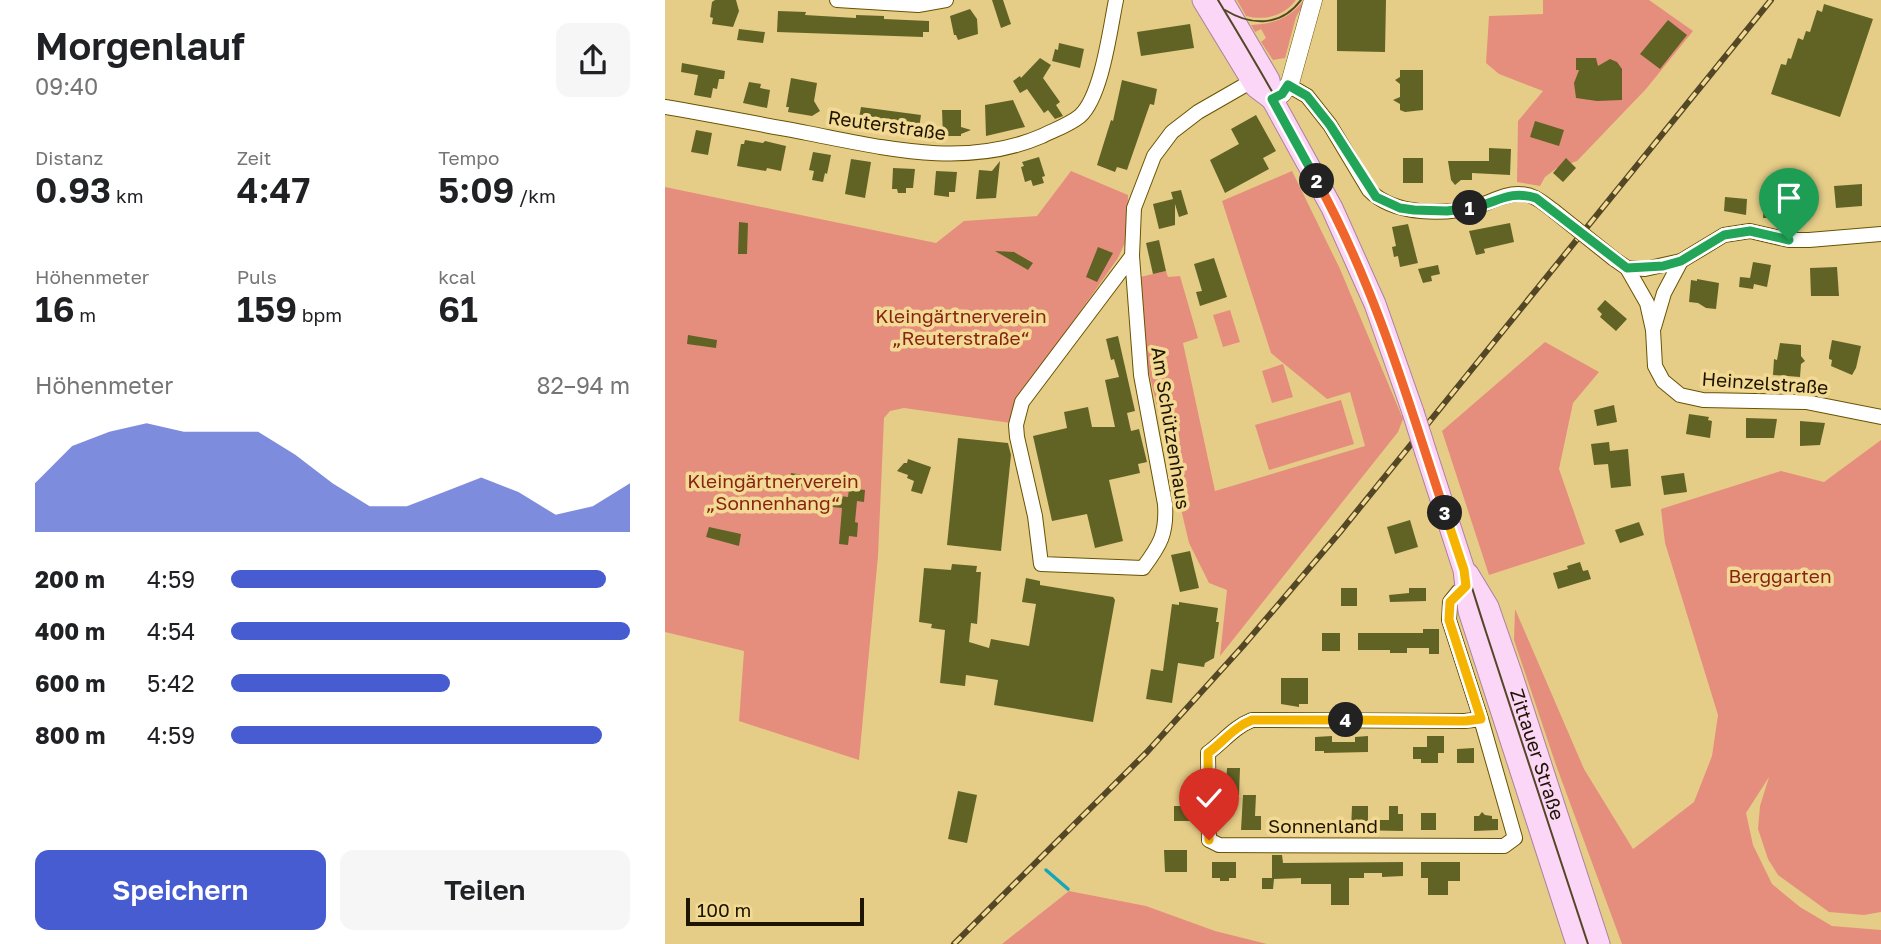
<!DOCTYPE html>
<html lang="de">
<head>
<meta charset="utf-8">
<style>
  :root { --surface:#fff; --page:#f6f6f6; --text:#202124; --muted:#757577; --accent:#475cd0 }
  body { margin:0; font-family:"Golos Text",sans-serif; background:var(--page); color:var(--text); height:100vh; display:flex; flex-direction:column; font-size:26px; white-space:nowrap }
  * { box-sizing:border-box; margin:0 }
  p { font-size:23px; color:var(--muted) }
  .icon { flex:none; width:38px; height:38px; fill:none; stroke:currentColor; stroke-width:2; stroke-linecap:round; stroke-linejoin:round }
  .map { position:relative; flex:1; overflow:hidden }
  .drawer { display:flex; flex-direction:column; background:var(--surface); width:665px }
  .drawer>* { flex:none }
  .scale { position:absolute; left:21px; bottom:18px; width:178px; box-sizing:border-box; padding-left:7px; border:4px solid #1e1500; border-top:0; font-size:19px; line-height:24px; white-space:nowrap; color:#1e1500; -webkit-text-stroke:5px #f3da94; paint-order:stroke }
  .pin { position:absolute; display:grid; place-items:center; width:60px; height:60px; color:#fff; margin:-72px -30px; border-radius:50% 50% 50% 0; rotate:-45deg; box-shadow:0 0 7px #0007 }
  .pin .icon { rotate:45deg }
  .km { position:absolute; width:35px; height:35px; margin:-18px; border-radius:50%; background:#222; color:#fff; font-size:19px; line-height:35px; text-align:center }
  .round { display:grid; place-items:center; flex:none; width:74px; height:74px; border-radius:14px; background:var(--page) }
  .summary { display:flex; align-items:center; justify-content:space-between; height:119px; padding:0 35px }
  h1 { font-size:38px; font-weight:600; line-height:52px }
  .figures { display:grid; grid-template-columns:repeat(3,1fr); gap:10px; height:119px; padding:7px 35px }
  .figures div { display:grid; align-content:center }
  .figures b { font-size:35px; font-weight:600 }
  .figures small { font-size:19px; font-weight:400 }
  .figures p { font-size:19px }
  .chart { height:196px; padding:14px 35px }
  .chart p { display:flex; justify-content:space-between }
  .chart svg { width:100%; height:126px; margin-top:7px; fill:var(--accent); opacity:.7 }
  .primary-button { display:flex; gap:14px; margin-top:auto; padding:14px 35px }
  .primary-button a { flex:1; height:80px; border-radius:14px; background:var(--accent); color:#fff; font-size:28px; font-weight:600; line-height:80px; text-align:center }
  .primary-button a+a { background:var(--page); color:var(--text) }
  ul { padding:0 35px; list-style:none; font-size:23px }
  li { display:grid; grid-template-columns:112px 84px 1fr; align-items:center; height:52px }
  li i { height:18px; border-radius:9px; background:var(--accent) }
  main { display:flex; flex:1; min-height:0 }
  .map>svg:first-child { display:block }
  .green { fill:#e68e7e }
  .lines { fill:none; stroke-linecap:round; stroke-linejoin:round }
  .stream { stroke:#16a6bb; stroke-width:3.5 }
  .building { fill:#616325 }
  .minor-casing { stroke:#695300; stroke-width:16 }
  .tertiary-casing { stroke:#695300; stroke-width:19 }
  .primary-casing { stroke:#ac809d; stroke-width:23 }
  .minor { stroke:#fff; stroke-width:14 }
  .tertiary { stroke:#fff; stroke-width:18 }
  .primary { stroke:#fbd6f7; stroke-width:21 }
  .tram { stroke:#544725; stroke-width:2 }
  .rail-casing { stroke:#544725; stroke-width:6 }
  .rail { stroke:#f3da94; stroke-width:3.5; stroke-dasharray:10; stroke-linecap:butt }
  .minor-bridge-casing { stroke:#695300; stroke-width:16; stroke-linecap:butt }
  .primary-bridge-casing { stroke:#ac809d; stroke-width:23; stroke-linecap:butt }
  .minor-bridge { stroke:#fff; stroke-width:14 }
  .primary-bridge { stroke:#fbd6f7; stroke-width:21 }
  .split-1-casing { stroke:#fff; stroke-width:14 }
  .split-2-casing { stroke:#fff; stroke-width:14 }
  .split-3-casing { stroke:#fff; stroke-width:14 }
  .split-4-casing { stroke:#fff; stroke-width:14 }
  .split-5-casing { stroke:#fff; stroke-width:14 }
  .split-1 { stroke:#22a559; stroke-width:9 }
  .split-2 { stroke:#22a559; stroke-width:9 }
  .split-3 { stroke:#f0652b; stroke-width:9 }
  .split-4 { stroke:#f5b400; stroke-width:9 }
  .split-5 { stroke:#f5b400; stroke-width:9 }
  .labels { text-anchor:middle; stroke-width:7; stroke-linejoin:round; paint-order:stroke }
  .street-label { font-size:19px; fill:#1e1500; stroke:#f3da94 }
  .park-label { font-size:19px; fill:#872416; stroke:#f3da94 }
</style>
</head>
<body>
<main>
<section class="drawer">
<div class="summary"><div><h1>Morgenlauf</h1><p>09:40</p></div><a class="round"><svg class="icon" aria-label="share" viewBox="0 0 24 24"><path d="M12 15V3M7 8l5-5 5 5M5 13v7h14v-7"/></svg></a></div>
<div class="figures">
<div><p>Distanz</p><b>0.93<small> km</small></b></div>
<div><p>Zeit</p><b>4:47</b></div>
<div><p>Tempo</p><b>5:09<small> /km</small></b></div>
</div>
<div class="figures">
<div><p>Höhenmeter</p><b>16<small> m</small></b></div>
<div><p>Puls</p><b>159<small> bpm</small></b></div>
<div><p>kcal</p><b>61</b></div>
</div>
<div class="chart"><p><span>Höhenmeter</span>82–94 m</p>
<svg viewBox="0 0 160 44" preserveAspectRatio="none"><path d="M0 44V27L10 14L20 9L30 6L40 9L50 9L60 9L70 17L80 27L90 35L100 35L110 30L120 25L130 30L140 38L150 35L160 27V44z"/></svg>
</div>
<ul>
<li><b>200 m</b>4:59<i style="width:94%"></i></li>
<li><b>400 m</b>4:54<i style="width:100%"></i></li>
<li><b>600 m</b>5:42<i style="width:55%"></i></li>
<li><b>800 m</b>4:59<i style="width:93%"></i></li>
</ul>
<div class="primary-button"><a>Speichern</a><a>Teilen</a></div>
</section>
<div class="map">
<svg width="1216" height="944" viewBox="0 0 1216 944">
  <rect width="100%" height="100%" fill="#e5cd88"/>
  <g class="green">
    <path d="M572,0H631C619,16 600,21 581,16Z"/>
    <path d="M639,0H641L631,17L620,58L608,60L596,42L601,38L596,29L590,32L586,25C609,24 625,18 639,0Z"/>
    <path d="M878,0H984L1028,31L981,89L912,161L892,168L880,177L875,186L852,182L853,121L878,91L834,74L821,63L824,16L878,14Z"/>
    <path d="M406,171L463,195L462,238L453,258L359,391L346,423L239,408L225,411L219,418L213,556L194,760L74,721L79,651L0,632V187L271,243L299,221L372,216Z"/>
    <path d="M627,171L675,269L738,419L733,432L555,656L562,590L544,583L524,543L482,364L475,277L501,271L503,277L515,276L533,338L518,343L550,491L700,446L685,392L662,399L606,353L557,201Z"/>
    <path d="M565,310L575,342L558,347L548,315Z"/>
    <path d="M880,342L934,372L908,403L894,469L920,544L824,575L777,431Z"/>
    <path d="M618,364L628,397L607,403L597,371Z"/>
    <path d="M676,400L689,444L604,470L590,425Z"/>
    <path d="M1216,440V912L1199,915L1164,912L1113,875L1103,859L1093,829L1095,806L1104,777L1081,813L1088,845L1107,884L1135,907L1167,926L1216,930V944H957L891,765L849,640L850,609L919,769L968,849L1029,802L1047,756L1053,715L1000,543L996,509L1116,471L1159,482Z"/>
    <path d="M404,891L481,906L550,931L602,944H337Z"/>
  </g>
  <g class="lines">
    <path class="stream" d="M381,870L403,889"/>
  </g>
  <g class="building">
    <path d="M50,0H71L74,11L68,27L47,24L48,18L45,17L47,2Z"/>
    <path d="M327,0H338L346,24L336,28Z"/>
    <path d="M672,0H721L720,52L672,51Z"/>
    <path d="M1159,4L1208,19L1175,117L1106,94L1116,64L1121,65L1123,58L1126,59L1133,38L1138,40L1141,31L1145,32L1152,10L1157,12Z"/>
    <path d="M305,9L312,19L313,34L293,40L291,35H289L285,16Z"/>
    <path d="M113,11L141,12L140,15L191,18V15L219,16V19L264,21V32H258V37L112,32Z"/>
    <path d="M1003,20L1022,35L995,69L975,54Z"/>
    <path d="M525,24L529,48L476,56L472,32Z"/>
    <path d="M74,29L100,32L98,43L72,40Z"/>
    <path d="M394,43L419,49L415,68L387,61L390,49L393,50Z"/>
    <path d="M375,58L386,65L378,78L395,102L391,105L398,116L390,119L383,110L379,113L362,89L355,93L348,81L355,76L356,78Z"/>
    <path d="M911,58H931L933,66L945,59L952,62L957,69V100L932,101L911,98L909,83L914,70H911Z"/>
    <path d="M17,63L60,71L59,79H54L52,89L48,88L46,98L29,95L33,75L16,72Z"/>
    <path d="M735,70H758V110L740,112L735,110V104L728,100L735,97V84L730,80L735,77Z"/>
    <path d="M126,78L152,83L149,101L155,111L147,116L123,112L124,107H121Z"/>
    <path d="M457,80L492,89L489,105L485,104L462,170L452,167L450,172L432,165L446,120L448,121Z"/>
    <path d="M84,82L96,84L95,88L105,90L102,108L78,103Z"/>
    <path d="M348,100L360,127L321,136L320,105Z"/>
    <path d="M196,107L256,115L253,135L236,133V126L213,122L212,129L196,126L197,119L194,118Z"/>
    <path d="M277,110H296V127L306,130L296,134V136H278Z"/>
    <path d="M591,115L611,151L598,158L604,169L560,193L545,160L574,144L566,129Z"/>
    <path d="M870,121L899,130L894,146L865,137Z"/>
    <path d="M31,130L47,133L43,155L26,152Z"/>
    <path d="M80,140L98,143L100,141L121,146L116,171L102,168L101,171L72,166L76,144H79Z"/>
    <path d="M824,148L846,149L845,175L807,173V180H796L790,185L786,180L783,161H824Z"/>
    <path d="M148,152L166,155L162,174L160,173L158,182L147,180L149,171L144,170Z"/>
    <path d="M374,157L380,176L377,177L379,183L368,186L366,180L360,182L356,167L359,166L357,162Z"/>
    <rect x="738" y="158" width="20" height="25"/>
    <path d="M901,158L911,168L898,182L888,173Z"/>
    <path d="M186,159L206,162L200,198L180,194Z"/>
    <path d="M335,161L331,198L311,199L314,170L327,171Z"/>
    <path d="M228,168L250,169L248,188H241V193H233L232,189H227Z"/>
    <path d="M271,171L292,172L290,192H284V197L269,195Z"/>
    <path d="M1197,184V206L1171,208L1169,186Z"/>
    <path d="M1113,189H1127L1128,218H1098L1099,200L1112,201Z"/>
    <path d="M516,190L523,214L514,217L510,204V225L494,229L488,204L508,199L506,192Z"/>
    <path d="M1060,197L1082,199L1081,215L1059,211Z"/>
    <path d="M74,222L83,223L82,254H73Z"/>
    <path d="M845,223L849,242L819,249L820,253L811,255L804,231Z"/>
    <path d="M743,224L753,263L735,267L733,256L729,257L727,247L731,246L727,227Z"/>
    <path d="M494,240L501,271L488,274L481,243Z"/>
    <path d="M433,247L448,253L432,282L421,277Z"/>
    <path d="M330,251L349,252L368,263L363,270Z"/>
    <path d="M549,258L562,297L535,306L531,292L537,291L529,264Z"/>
    <path d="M1088,262L1106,265L1102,287L1089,284L1088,289L1074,287L1075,277L1085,278Z"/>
    <path d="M773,265L775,274L766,276L767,281L758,283L753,269Z"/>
    <path d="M1172,267L1174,296H1146L1145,268Z"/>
    <path d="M1032,279L1054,283L1051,309L1041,308L1033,303L1024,302L1026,280L1032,281Z"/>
    <path d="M940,300L962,319L951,331L935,317L937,314L932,309Z"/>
    <path d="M23,335L52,340L51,348L22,344Z"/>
    <path d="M453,336L470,411L462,413L466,431L474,429L482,462L473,464L475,473L444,480L458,541L430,548L422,514L387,521L368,436L402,428L399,412L423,407L427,427H450L440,380L454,377L449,359L446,360L441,339Z"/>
    <path d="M1167,340L1196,346L1191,368L1187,375L1166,366L1167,360L1164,359V356Z"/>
    <path d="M1115,343L1136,345V356L1140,361L1136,364L1135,377L1108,375L1109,359L1112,360Z"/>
    <path d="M949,405L952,422L932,426L929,410Z"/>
    <path d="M1024,414L1044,417L1043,420L1047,421L1045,438L1021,434Z"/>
    <path d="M1081,418L1112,419L1109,438H1081Z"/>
    <path d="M1135,421L1160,423L1155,445L1135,446Z"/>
    <path d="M293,438L343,443L346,455L336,551L282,545Z"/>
    <path d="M944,442L945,451L963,449L966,486L946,488L943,464L929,465L926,444Z"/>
    <path d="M243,459L266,467L257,494L246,491L249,481L242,478L243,475L232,471L239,463H242Z"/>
    <path d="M126,473L138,475V477L160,479V488L124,485Z"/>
    <path d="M1019,473L1022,492L999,495L996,476Z"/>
    <path d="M184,488L200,490L199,502L192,501L190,522L193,523L192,537L184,536L183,545L174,544L177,508L167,507L168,495L183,497Z"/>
    <path d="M745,520L753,547L730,554L722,527Z"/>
    <path d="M974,522L979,535L955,543L950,530Z"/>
    <path d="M44,527L76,534L74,546L41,537Z"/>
    <path d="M525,551L534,588L515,592L506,555Z"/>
    <path d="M915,562L918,571L923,570L926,579L893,589L888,573L903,569L902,566Z"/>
    <path d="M287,564L312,566L311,572H316L312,624L306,623L304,642L324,648L326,639L364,646L371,604L357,602L361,578L375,581V585L448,597L450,600L428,722L329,705L333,680L301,675L300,686L275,683L280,630L266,628L267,624L254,622L259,568L286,570Z"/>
    <rect x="676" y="588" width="16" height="18"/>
    <path d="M744,588H761V601L725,602L724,595L744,593Z"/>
    <path d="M514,602L553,608L551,622H554L549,658L540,663L539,667L513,663L507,703L481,699L486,669L498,671L507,604L514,605Z"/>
    <path d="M758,629H774V654H764V648H742V653H725V650H693V633H758Z"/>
    <rect x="657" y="633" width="18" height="18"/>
    <path d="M616,678H643V704H634V707L616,704Z"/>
    <path d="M667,736V742H690V737L703,736V752L659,753V751H650V737Z"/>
    <path d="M762,736H779V753H773V763H756V759H748V747H762Z"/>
    <path d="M809,748V763H792V749Z"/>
    <path d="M562,768H575L574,795H553V783L561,784Z"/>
    <path d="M293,791L312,795L302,843L283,839Z"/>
    <path d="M578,795H591L590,816H596V830H576Z"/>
    <rect x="509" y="806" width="19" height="15"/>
    <path d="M687,806H703V820H724V806H733V814H738V831L686,830Z"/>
    <path d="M817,812L820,815L827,816V819H833V830L809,831V816H814Z"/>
    <rect x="756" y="813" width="15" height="17"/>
    <path d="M499,850H522V872H500Z"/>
    <path d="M607,855H617L618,863L738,862V876L717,877V873H699V878H684V905H666V884H636V878L609,879L608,889H597V878H607Z"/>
    <path d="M547,862H571V878H564V881H555V878H547Z"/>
    <path d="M756,862H795V881H783V895H763V878H756Z"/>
  </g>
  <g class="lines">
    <defs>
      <g id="minor">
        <path d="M172,0L253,5L281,0"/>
        <path d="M623,85L642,96L665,125L704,190C729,216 781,215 813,206C826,202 841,193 855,194C869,194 878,203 889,211"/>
        <path d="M0,107C47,115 94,124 142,133C220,148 301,169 377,136C389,130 404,125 415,116C437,96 445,29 451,0"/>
        <path d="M467,256L476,375L500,504C502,534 495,545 478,568L376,564L370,516L352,437L351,425L357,402L467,256L469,208L489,156L507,132L533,112L587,81"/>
        <path d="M949,259L962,268L982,303L988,330L990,366L998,381L1015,395L1038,400L1141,402L1216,417"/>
        <path d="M962,268L980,269L1016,261L1059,235L1085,231L1124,240H1144L1216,234"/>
        <path d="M989,327L999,293L1016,261"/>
        <path d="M805,585L793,592L785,602L784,620L816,719L850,838L839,846L554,845L544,840L543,753C558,742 569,727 587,720L800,721L816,719"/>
      </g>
      <path id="tertiary" d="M607,99L617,94L625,83L648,0"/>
      <g id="primary">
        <path d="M538,0L591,87L607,99"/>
        <path d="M557,0L604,80L607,99L667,208L710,304L748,412"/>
        <path d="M761,453L799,570L804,611L912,944"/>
        <path id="s1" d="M803,574L823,607L847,676L934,944"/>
      </g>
    </defs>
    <use href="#minor" class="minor-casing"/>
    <use href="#tertiary" class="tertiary-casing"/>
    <use href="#primary" class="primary-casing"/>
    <use href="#minor" class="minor"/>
    <use href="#tertiary" class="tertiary"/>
    <use href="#primary" class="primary"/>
    <g class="tram">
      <path d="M553,0C605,86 656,174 697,265C750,384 781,509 821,632C854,736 889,840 923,944"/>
      <path d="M560,10C586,26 616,27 636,0"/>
    </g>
    <defs>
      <path id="rail" d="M289,944L482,752L578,646L675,532L1106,0"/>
    </defs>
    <use href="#rail" class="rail-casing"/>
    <use href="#rail" class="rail"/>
    <defs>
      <path id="minor-bridge" d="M889,211L949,259"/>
      <path id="primary-bridge" d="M748,412L761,453"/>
    </defs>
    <use href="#minor-bridge" class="minor-bridge-casing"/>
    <use href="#primary-bridge" class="primary-bridge-casing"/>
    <use href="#minor-bridge" class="minor-bridge"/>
    <use href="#primary-bridge" class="primary-bridge"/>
  </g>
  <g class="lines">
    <defs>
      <path id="split-1" d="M805,208C831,204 843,189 871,198L962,268L998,266L1016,261L1059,235L1085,231L1124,240"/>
      <path id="split-2" d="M652,181L607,99L617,94L623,85L642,96L665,125L711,197L735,208L749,210L782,211L805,208"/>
      <path id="split-3" d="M652,181C710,286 743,400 780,513"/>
      <path id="split-4" d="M681,720L800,721L816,719L784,620L785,602L801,586L799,570L780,513"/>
      <path id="split-5" d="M544,840L543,753C558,742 569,727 587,720H681"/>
    </defs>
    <use href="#split-1" class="split-1-casing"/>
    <use href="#split-2" class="split-2-casing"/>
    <use href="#split-3" class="split-3-casing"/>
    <use href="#split-4" class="split-4-casing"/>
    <use href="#split-5" class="split-5-casing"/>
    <use href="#split-1" class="split-1"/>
    <use href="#split-2" class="split-2"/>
    <use href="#split-3" class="split-3"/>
    <use href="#split-4" class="split-4"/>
    <use href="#split-5" class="split-5"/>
  </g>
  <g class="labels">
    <g class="street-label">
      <text transform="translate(222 125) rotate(8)" y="7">Reuterstraße</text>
      <text transform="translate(1100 383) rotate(4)" y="7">Heinzelstraße</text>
      <text transform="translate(506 428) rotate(81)" y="7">Am Schützenhaus</text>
      <text dy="7" stroke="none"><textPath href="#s1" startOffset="194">Zittauer Straße</textPath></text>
      <text x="658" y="833">Sonnenland</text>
    </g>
    <g class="park-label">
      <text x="296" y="323">Kleingärtnerverein<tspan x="296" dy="22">„Reuterstraße“</tspan></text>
      <text x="108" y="488">Kleingärtnerverein<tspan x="108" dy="22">„Sonnenhang“</tspan></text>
      <text x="1115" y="583">Berggarten</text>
    </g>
  </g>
</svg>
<div class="scale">100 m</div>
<div class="pin" style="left:1124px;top:240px;background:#1e9e55"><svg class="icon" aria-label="arrive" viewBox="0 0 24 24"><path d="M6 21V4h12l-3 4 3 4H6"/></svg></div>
<div class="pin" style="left:544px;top:840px;background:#d93025"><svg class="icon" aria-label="check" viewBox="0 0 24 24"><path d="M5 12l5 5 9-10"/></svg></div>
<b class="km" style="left:805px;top:208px">1</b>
<b class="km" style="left:652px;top:181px">2</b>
<b class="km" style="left:780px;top:513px">3</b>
<b class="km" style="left:681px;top:720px">4</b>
</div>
</main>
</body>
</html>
